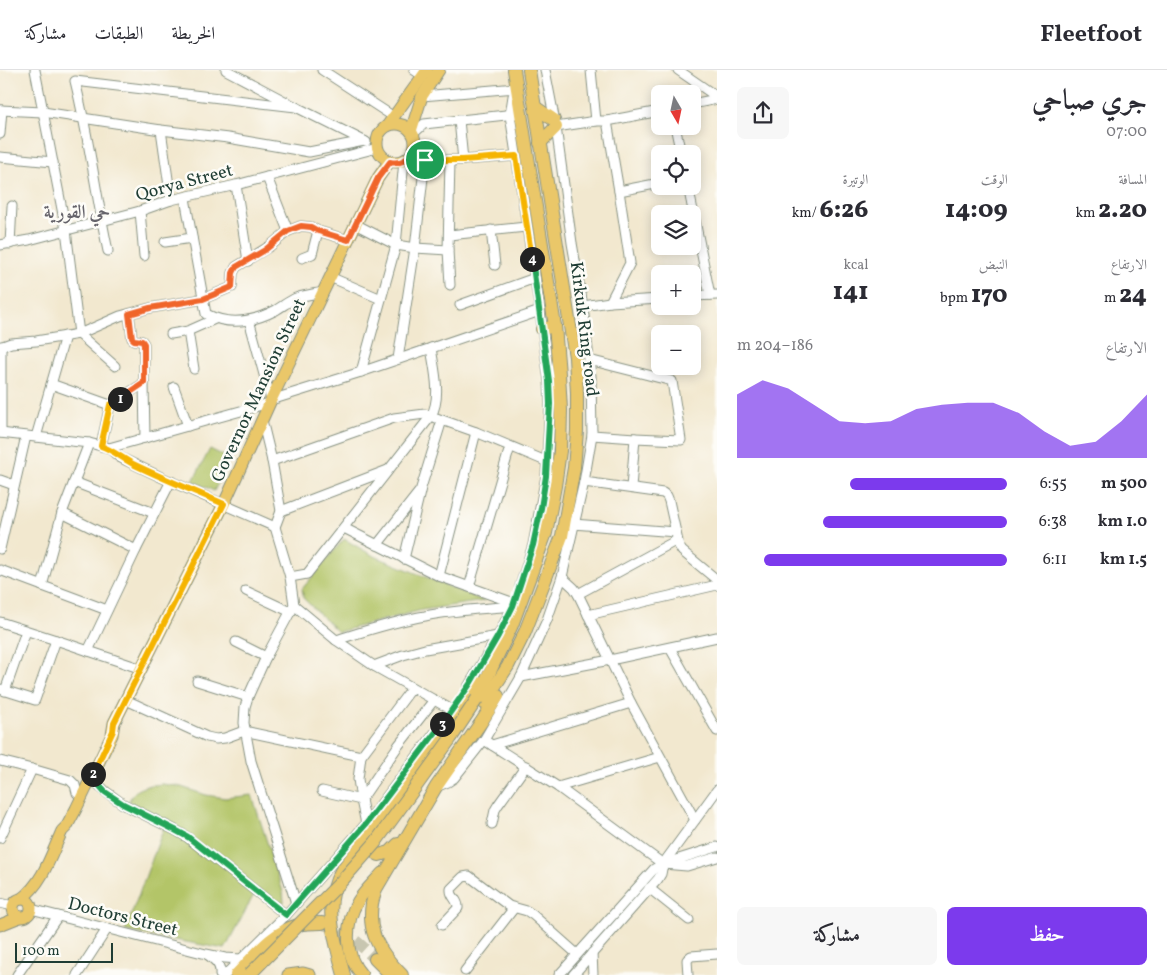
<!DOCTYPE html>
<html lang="ar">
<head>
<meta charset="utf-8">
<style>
  :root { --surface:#fff; --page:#f7f7f7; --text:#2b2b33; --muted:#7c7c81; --line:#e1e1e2; --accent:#7c3aed }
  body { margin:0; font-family:Vollkorn,Amiri,serif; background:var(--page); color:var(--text); direction:rtl; height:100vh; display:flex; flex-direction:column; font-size:19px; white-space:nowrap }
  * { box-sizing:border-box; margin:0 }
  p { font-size:16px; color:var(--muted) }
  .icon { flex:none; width:28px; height:28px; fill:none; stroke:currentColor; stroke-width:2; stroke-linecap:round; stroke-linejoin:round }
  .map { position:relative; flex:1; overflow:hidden; direction:ltr }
  .drawer { display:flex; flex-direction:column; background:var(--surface); width:450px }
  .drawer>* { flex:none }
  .needle { width:32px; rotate:171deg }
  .tools { position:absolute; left:651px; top:15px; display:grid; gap:10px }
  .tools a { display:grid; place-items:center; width:50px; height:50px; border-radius:8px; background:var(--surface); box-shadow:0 2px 12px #0003; font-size:25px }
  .scale { position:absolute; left:15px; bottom:12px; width:98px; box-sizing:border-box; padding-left:5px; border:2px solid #1f3d34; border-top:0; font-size:14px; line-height:18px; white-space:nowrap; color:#1f3d34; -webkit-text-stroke:4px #fdfcf7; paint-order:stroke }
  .pin { position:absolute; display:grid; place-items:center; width:42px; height:42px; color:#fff; margin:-21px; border:2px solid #fff; border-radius:50%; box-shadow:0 1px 5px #0007 }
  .km { position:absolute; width:25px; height:25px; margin:-12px; border-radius:50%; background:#222; color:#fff; font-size:14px; line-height:25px; text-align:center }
  .round { display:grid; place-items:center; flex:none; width:52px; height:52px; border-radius:8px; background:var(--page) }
  .overview { display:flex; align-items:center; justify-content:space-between; height:85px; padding:0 20px }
  h1 { font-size:28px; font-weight:800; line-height:38px }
  .stats { display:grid; grid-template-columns:repeat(3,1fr); gap:8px; height:85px; padding:5px 20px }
  .stats div { display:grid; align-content:center }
  .stats b { font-size:25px; font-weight:800 }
  .stats small { font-size:14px; font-weight:400 }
  .stats p { font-size:14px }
  .chart { height:140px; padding:10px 20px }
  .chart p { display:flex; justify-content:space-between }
  .chart svg { width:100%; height:90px; margin-top:5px; fill:var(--accent); opacity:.7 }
  .cta { display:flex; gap:10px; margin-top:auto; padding:10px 20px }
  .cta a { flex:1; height:58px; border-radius:8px; background:var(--accent); color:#fff; font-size:20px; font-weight:800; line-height:58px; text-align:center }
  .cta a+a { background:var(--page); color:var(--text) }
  ul { padding:0 20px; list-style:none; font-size:16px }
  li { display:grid; grid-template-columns:80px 60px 1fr; align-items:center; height:38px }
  li i { height:12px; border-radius:6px; background:var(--accent) }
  header { display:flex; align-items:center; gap:30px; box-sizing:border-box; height:70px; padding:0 25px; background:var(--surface); border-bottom:1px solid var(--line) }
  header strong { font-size:24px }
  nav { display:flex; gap:28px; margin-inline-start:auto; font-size:18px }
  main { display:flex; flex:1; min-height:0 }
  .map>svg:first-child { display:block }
  .green { fill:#b3c568; stroke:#69814e }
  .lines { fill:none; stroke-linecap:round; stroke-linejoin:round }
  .highway-tunnel { stroke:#c8c6b0; stroke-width:12; stroke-dasharray:12 6; stroke-linecap:butt }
  .minor-casing { stroke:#889282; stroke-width:11 }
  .major-casing { stroke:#889282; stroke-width:13 }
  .highway-casing { stroke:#889282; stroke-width:14 }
  .minor { stroke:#fff; stroke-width:9 }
  .major { stroke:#eac769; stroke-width:11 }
  .highway { stroke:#eac769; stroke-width:12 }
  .highway-bridge-casing { stroke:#889282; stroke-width:14; stroke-linecap:butt }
  .highway-bridge { stroke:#eac769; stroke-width:12 }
  .split-1-casing { stroke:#fff; stroke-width:10 }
  .split-2-casing { stroke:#fff; stroke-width:10 }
  .split-3-casing { stroke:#fff; stroke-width:10 }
  .split-4-casing { stroke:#fff; stroke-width:10 }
  .split-5-casing { stroke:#fff; stroke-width:10 }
  .split-1 { stroke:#f0652b; stroke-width:6 }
  .split-2 { stroke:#f5b400; stroke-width:6 }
  .split-3 { stroke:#22a559; stroke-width:6 }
  .split-4 { stroke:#22a559; stroke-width:6 }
  .split-5 { stroke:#f5b400; stroke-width:6 }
  .labels { text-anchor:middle; stroke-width:5; stroke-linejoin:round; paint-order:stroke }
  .street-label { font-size:18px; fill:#1f3d34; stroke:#fdfcf7 }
  .neighbourhood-label { font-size:19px; font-weight:bold; fill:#66646b; stroke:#fdfcf7 }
</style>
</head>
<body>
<header>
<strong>Fleetfoot</strong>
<nav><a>الخريطة</a><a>الطبقات</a><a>مشاركة</a></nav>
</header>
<main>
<section class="drawer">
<div class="overview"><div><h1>جري صباحي</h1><p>07:00</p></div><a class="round"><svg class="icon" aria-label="share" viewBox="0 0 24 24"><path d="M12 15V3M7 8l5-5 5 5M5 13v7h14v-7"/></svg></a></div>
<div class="stats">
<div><p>المسافة</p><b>2.20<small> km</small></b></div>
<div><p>الوقت</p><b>14:09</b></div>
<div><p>الوتيرة</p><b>6:26<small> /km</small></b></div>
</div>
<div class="stats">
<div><p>الارتفاع</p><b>24<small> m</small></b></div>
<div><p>النبض</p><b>170<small> bpm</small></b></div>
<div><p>kcal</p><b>141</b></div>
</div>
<div class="chart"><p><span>الارتفاع</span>186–204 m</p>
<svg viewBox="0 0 160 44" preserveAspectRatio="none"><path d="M0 44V13L10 6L20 10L30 18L40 26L50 27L60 26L70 20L80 18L90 17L100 17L110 22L120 31L130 38L140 36L150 26L160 13V44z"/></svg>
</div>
<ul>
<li><b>500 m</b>6:55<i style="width:58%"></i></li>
<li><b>1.0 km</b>6:38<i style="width:68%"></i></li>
<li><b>1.5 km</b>6:11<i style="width:90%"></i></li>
</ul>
<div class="cta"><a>حفظ</a><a>مشاركة</a></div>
</section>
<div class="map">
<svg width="717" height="905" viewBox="0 0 717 905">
  <rect width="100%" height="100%" fill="#fdfcf7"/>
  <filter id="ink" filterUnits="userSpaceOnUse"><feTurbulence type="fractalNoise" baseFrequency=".02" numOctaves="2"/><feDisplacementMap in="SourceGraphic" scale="10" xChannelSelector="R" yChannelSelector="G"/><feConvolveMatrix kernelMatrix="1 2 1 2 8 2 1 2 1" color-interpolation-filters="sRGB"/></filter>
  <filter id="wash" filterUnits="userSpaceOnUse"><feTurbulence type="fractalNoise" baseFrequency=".0096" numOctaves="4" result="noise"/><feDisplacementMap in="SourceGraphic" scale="20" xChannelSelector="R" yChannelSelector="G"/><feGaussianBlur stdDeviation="1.12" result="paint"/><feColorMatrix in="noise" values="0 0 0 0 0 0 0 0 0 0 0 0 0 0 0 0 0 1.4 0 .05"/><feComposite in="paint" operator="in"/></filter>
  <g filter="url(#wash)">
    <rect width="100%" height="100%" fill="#f2e8cf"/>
    <g class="green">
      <path d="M210,379L230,389L214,421L193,411Z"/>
      <path d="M344,469L372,485L484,531L422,540L338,562L304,529L302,519Z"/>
      <path d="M162,714L178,716L206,725L225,728L252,725L283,822L284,832L280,836L257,819L225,879L125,861L166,752L129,731C135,716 147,716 162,714Z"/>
    </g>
  </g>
  <g filter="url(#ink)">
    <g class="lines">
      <path class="highway-tunnel" d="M324,854C344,861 360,873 375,889"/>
      <defs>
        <g id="minor">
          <path d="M35,0L66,160L79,264L115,296"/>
          <path d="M226,0L296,37L366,72"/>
          <path d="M322,0L394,47"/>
          <path d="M414,0L423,6"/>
          <path d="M545,0L556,57L572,173L583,236"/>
          <path d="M591,0L596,51"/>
          <path d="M678,0L717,27"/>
          <path d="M422,26L517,18L513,26L510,45L540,241L549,311L550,334L546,406L533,475L520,517"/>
          <path d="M692,34L717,29"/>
          <path d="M0,40L43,42L161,60L228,68L309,82L364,71"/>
          <path d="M459,50L463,90"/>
          <path d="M607,51L660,41"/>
          <path d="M675,56L681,84"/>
          <path d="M556,57L596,51H607L619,121L630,193L610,232"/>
          <path d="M161,60L171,130"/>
          <path d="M0,64L2,40"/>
          <path d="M413,64L424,54L515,44"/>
          <path d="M412,84L425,90H463L515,86"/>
          <path d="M0,87L53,92"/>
          <path d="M450,90L448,180L450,215"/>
          <path d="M267,107L288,161"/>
          <path d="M236,115L248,191"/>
          <path d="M688,116L710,225"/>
          <path d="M619,121L660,113"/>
          <path d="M185,128L206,244C229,256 253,252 276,240C283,236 289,231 296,228C305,225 314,224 323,222"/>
          <path d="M140,141L144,186"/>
          <path d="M355,154L396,175L415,178L448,180"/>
          <path d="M491,160L495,195"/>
          <path d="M449,165L526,157"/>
          <path d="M165,172L192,168"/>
          <path d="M10,174L12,136"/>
          <path d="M0,175L29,170L140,141L171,130L236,115L377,78"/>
          <path d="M108,181C96,125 89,67 75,11L296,37"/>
          <path d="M302,188L312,184L318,161"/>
          <path d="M330,207L381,229"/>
          <path d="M692,226L717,225"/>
          <path d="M460,235L535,208"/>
          <path d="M129,244L132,268L134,270L142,271L144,274V313"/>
          <path d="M249,250L271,330L361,302L540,241"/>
          <path d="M188,261L194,299"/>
          <path d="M171,264L188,261L215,249"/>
          <path d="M1,276V363"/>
          <path d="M0,277L11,273L36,271L79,264L120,246L150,238L203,229L232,217L233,203L236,197L270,176L288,161L301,156L311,157L318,161L348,170"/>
          <path d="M398,289L415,178L425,90"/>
          <path d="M589,290L672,311L681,370L635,368L631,418"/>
          <path d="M361,302L396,175L404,91"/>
          <path d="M51,314L110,335"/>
          <path d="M174,317L188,356"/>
          <path d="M262,350L272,391L281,441L275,457L290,507L294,535L266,587L248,627L245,637L244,653L251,691L296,833"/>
          <path d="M0,363L89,373L109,378L119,387L163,408L275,457"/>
          <path d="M592,365L635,368"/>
          <path d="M36,367L65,266"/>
          <path d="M101,376L110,335L144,313L145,368"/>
          <path d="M109,378L269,333"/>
          <path d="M272,391L394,348L425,344L476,362L548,392"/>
          <path d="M0,410L14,415"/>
          <path d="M74,412L154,443"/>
          <path d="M584,412L663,423L667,426L669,431L679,476L682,481L688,486L717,510"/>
          <path d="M281,441L388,400"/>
          <path d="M62,443L136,480"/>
          <path d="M573,454L676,462"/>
          <path d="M344,458L439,506L514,533"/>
          <path d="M377,475L419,422"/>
          <path d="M0,479L26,366"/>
          <path d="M404,489L421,418L442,350"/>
          <path d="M0,500L107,540"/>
          <path d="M439,506L476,362"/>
          <path d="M290,507L307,504L431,346C442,327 434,298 431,278"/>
          <path d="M562,507L574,518L578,524L631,633L695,750"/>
          <path d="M42,516L62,443L89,373"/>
          <path d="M469,517L510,377"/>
          <path d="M246,521L291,542"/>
          <path d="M578,524L677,470"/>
          <path d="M294,535L336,570L374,596L452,640"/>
          <path d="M588,545L717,515"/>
          <path d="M0,552L56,570L142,599"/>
          <path d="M336,570C365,561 395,551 425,546C454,540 484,539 513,536"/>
          <path d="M236,572L266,587"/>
          <path d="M670,578L717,661"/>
          <path d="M88,581L136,480L171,411"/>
          <path d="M374,596L403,585L425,579L498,566"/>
          <path d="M521,607L610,590L717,567"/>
          <path d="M197,611L248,627"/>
          <path d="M468,617L498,566L514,534"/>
          <path d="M0,619L35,630L56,570"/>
          <path d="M5,621L26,561"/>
          <path d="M126,630L207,667L216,669L225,668L244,661L361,686"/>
          <path d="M484,670L558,717L663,794L687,796L717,787"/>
          <path d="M492,675L631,633"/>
          <path d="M0,691L32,699L70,710L75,715L77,723"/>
          <path d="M91,707L105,721L123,734L175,760L187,767L286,845"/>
          <path d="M436,717L448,712L454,708L484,670L521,607L547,550L562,507L584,412L592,365L591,306L583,236L610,232L660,229"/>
          <path d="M558,717L660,687"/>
          <path d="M322,721L361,730L398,676L434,630"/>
          <path d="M366,754L361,730L358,709L361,686L412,618"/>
          <path d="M492,754L495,740L498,735L526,696"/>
          <path d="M0,768L32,699"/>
          <path d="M649,818L689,850"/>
          <path d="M0,833L13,836"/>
          <path d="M31,839L206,884L225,888L241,889"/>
          <path d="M442,855L458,838C459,830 450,827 451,819L463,807L469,806L509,836L527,841L533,845L577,884"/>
          <path d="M592,883L593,905"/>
          <path d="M208,885C216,891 221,895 220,905"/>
          <path d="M465,901L514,838"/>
          <path d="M17,905L58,846"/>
          <path d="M77,905L107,859"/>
          <path d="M225,905L286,845L366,754L449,644"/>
          <path d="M559,905L654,799L663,794L717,777"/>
          <path d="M573,905L658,809L661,804L663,794L717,720"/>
          <path d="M688,905L687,890L691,886L717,884"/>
        </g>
        <g id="major">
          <circle cx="396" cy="73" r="19"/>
          <path d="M387,56L427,0"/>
          <path d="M411,61L422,26L439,0"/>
          <path d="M21,829C43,813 51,785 62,761L67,756L76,739L112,665L114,653L224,434L271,330L378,108L389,92"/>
          <circle cx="22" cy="838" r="9"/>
          <path d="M0,855L20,847"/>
          <path d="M288,905L303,903L310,905"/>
          <path d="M362,905C344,886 345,852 358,831C365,820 374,812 382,803"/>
        </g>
        <g id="highway">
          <path d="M535,37L554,50"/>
          <path d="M540,73L556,57"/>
          <path d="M542,259L555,256"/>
          <path d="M477,629L512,555L546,463L555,416L560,381L561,340L559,304L555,256L514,0"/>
          <path d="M484,633L508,596L525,562L562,466L574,398L577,361V323L575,287L529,0"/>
          <path d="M373,767C371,774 371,782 379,785L390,782L398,774"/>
          <path d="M375,889L389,903"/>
          <path d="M236,905C254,887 272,862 298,855C305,853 314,853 322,853"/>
          <path d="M344,905C335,870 322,835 341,801L379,753L439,670L477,612"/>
          <path d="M402,905C376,879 363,855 376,819L436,717L482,651L498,626"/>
        </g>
      </defs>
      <use href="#minor" class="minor-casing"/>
      <use href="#major" class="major-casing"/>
      <use href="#highway" class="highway-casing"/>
      <use href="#minor" class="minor"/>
      <use href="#major" class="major"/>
      <use href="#highway" class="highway"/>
      <defs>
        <path id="highway-bridge" d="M249,905L338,815L375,773L451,668L477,629"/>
      </defs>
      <use href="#highway-bridge" class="highway-bridge-casing"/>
      <use href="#highway-bridge" class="highway-bridge"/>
    </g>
  </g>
  <g class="lines" filter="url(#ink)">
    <defs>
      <path id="split-1" d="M120,329L144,313V274L142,271L134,270L132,268L129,244L150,238L203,229L232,217L233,203L236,197L265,180L288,161L301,156L311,157L318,161L348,170L378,108L390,92C399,94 406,91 412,84L425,90"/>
      <path id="split-2" d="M93,704L113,661L114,653L224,434C194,421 164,409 135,395C123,389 113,380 101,376L110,335L120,329"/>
      <path id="split-3" d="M93,704L92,707L105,722L123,734L175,760L188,767L286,845L366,754L442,654"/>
      <path id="split-4" d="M442,654L470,614L498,566L513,536L533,475L541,438L546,406L550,334L549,311L532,189"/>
      <path id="split-5" d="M425,90H463L516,86L532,189"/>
    </defs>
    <use href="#split-1" class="split-1-casing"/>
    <use href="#split-2" class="split-2-casing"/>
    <use href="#split-3" class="split-3-casing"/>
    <use href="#split-4" class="split-4-casing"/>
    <use href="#split-5" class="split-5-casing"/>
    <use href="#split-1" class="split-1"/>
    <use href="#split-2" class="split-2"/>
    <use href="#split-3" class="split-3"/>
    <use href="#split-4" class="split-4"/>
    <use href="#split-5" class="split-5"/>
  </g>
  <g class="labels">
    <g class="street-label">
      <text transform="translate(184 112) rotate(-15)" y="6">Qorya Street</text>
      <text transform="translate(585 259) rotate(83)" y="6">Kirkuk Ring road</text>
      <text transform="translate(258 320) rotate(-65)" y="6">Governor Mansion Street</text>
      <text transform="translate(123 846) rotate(14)" y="6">Doctors Street</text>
    </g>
    <g class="neighbourhood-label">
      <text x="77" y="148">حي القورية</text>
    </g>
  </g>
</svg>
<div class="tools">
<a><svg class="needle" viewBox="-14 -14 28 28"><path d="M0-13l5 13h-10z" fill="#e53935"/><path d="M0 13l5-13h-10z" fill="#7c7c81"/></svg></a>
<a><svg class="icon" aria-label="locate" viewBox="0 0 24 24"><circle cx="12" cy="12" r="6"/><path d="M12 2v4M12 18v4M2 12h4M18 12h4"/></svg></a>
<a><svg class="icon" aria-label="layers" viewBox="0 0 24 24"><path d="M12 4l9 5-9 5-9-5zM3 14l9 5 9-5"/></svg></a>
<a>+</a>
<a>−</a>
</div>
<div class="scale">100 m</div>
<div class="pin" style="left:425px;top:90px;background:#1e9e55"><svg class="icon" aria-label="arrive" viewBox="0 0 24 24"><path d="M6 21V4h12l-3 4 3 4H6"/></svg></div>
<b class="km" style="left:120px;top:329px">1</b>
<b class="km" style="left:93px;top:704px">2</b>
<b class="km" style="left:442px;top:654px">3</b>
<b class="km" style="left:532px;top:189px">4</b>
</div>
</main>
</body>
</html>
